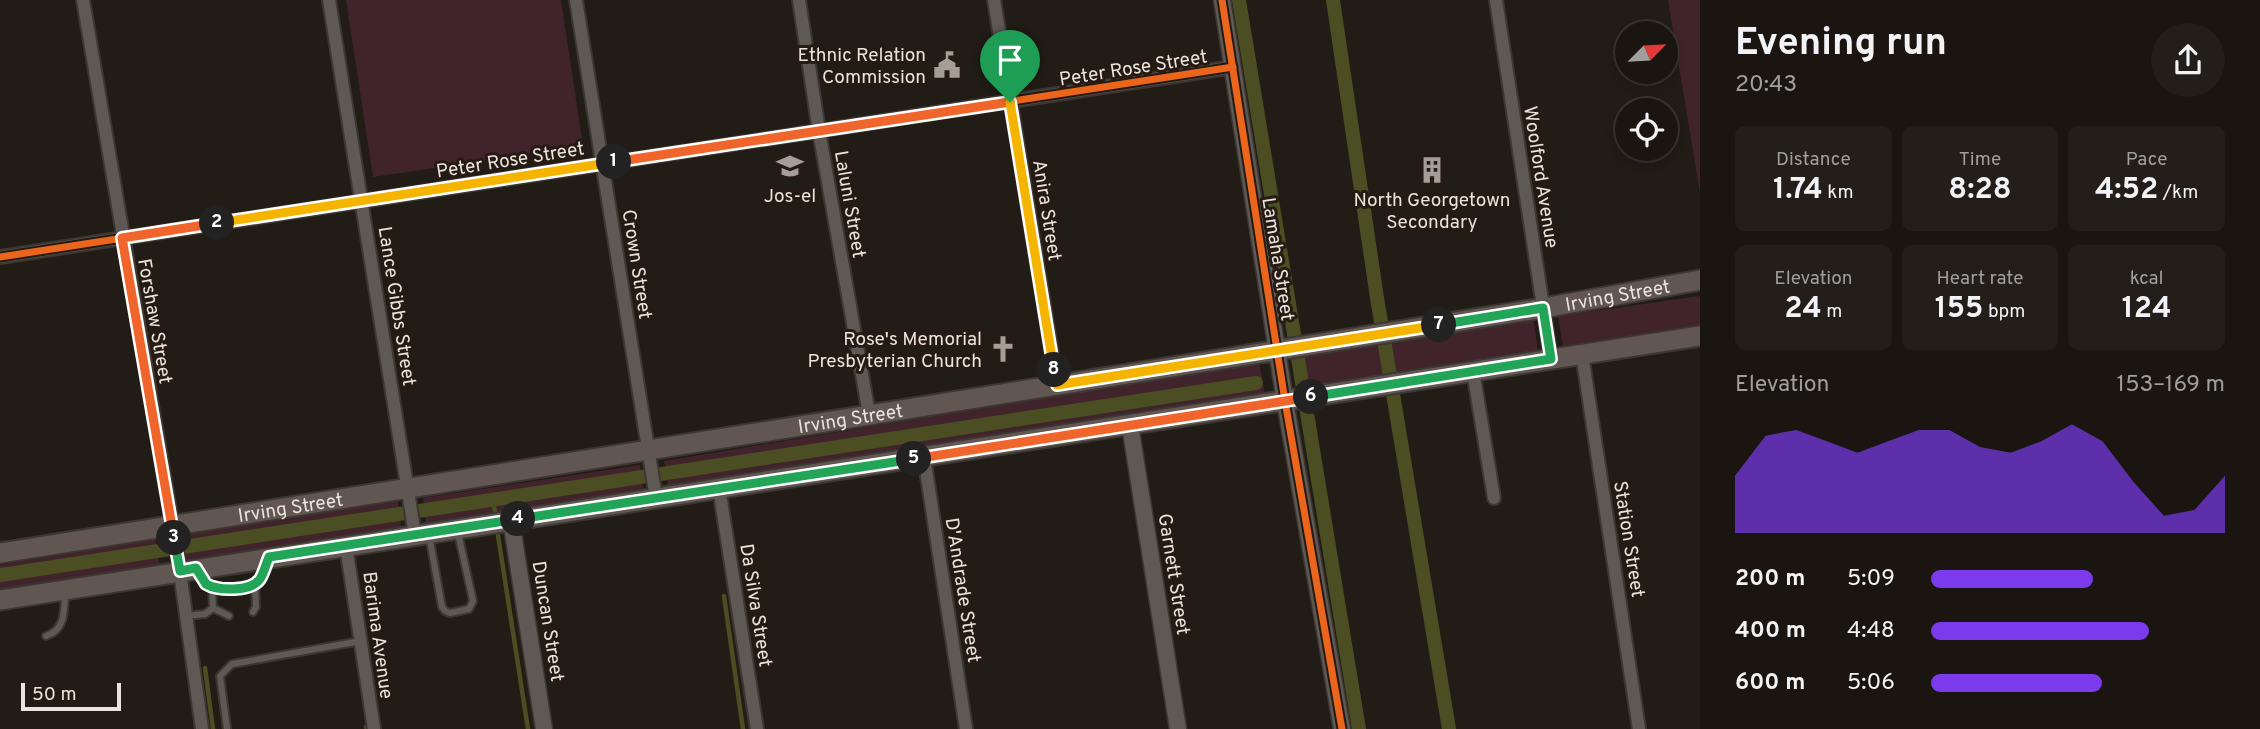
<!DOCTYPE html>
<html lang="en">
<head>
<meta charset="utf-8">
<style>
  :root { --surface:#1a1511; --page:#231e1a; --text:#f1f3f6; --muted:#9f9f9f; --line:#383431; --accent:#7c3aed }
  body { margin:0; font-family:Overpass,sans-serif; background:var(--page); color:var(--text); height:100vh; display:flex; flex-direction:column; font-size:26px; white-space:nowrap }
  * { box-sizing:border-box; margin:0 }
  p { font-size:23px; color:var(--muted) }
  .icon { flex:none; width:38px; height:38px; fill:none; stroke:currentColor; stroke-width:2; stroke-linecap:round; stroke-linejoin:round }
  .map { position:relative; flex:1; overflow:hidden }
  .side { display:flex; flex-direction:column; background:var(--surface); width:560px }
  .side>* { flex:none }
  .needle { width:46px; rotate:66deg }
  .fabs { position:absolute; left:1615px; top:21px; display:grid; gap:14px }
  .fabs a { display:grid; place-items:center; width:63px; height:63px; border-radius:50%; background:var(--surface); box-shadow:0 4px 10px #0003,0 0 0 2px var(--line); font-size:35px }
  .scale { position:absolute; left:21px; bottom:18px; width:100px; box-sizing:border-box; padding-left:7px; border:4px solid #ebe3de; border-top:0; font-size:19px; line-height:24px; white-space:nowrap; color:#ebe3de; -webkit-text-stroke:5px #261b13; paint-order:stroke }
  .pin { position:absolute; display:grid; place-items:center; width:60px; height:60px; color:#fff; margin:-72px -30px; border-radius:50% 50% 50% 0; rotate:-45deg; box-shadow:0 0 7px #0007 }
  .pin .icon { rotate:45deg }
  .km { position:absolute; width:35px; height:35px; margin:-18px; border-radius:50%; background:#222; color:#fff; font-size:19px; line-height:35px; text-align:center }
  .round { display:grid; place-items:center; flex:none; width:74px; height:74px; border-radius:37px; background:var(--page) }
  .head { display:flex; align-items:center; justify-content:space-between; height:119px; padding:0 35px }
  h1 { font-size:38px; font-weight:700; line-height:52px }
  .stats { display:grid; grid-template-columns:repeat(3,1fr); gap:10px; height:119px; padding:7px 35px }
  .stats div { display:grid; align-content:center; border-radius:10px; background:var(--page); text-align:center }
  .stats b { font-size:30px; font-weight:700 }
  .stats small { font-size:19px; font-weight:400 }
  .stats p { font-size:19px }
  .chart { height:196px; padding:14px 35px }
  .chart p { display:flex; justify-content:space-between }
  .chart svg { width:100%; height:126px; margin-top:7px; fill:var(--accent); opacity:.7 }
  ul { padding:0 35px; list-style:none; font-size:23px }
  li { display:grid; grid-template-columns:112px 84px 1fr; align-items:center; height:52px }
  li i { height:18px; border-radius:9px; background:var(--accent) }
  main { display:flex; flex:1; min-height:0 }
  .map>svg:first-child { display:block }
  .green { fill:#41232b }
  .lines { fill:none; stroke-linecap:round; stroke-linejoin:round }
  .stream { stroke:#4b4d22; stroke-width:4.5 }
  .canal { stroke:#4b4d22; stroke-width:14 }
  .service-casing { stroke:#3c3733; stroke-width:10 }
  .minor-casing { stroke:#3c3733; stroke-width:16 }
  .tertiary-casing { stroke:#3c3733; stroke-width:19 }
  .primary-casing { stroke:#3c3733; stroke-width:23 }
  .service { stroke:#5e5955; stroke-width:6 }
  .minor { stroke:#5e5955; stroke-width:12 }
  .tertiary { stroke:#5e5955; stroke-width:16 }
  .primary { stroke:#615652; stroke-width:19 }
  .cycleway-casing { stroke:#261b13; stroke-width:11 }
  .cycleway { stroke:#eb651d; stroke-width:7 }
  .split-1-casing { stroke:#fff; stroke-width:14 }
  .split-2-casing { stroke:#fff; stroke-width:14 }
  .split-3-casing { stroke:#fff; stroke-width:14 }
  .split-4-casing { stroke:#fff; stroke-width:14 }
  .split-5-casing { stroke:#fff; stroke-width:14 }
  .split-6-casing { stroke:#fff; stroke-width:14 }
  .split-7-casing { stroke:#fff; stroke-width:14 }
  .split-8-casing { stroke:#fff; stroke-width:14 }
  .split-9-casing { stroke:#fff; stroke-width:14 }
  .split-1 { stroke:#f0652b; stroke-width:9 }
  .split-2 { stroke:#f5b400; stroke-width:9 }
  .split-3 { stroke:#f0652b; stroke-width:9 }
  .split-4 { stroke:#22a559; stroke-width:9 }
  .split-5 { stroke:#22a559; stroke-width:9 }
  .split-6 { stroke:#f0652b; stroke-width:9 }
  .split-7 { stroke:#22a559; stroke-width:9 }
  .split-8 { stroke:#f5b400; stroke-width:9 }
  .split-9 { stroke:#f5b400; stroke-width:9 }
  .labels { text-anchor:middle; stroke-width:6; stroke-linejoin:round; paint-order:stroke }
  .poi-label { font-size:19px; fill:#ebe3de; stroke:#261b13; text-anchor:end }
  .street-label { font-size:19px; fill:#ebe3de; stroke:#261b13 }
</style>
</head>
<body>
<main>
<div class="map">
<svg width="1700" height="729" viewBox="0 0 1700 729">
  <rect width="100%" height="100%" fill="#221c17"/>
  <g class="green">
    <path d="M346,0H561L583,146L373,177Z"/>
    <path d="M1668,0H1700V193Z"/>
    <path d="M1700,296V325L1563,346L1558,316Z"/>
    <path d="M1534,321L1538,352L1298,388L1294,356Z"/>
    <path d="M1259,362L1265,394L668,486L664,461Z"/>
    <path d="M640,465L644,491L426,524L423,498Z"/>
    <path d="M398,501L401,527L183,560L181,534Z"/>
    <path d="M155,538L159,564L0,589V565Z"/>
  </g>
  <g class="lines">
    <g class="stream">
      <path d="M493,501L496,517"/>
      <path d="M497,529L528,729"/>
      <path d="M724,596L743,729"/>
      <path d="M205,668L213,729"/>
      <path d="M366,727L367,729"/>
    </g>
    <g class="canal">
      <path d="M1239,0L1359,729"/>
      <path d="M1333,0L1377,298L1449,729"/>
      <path d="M0,575L1256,383"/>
    </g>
    <defs>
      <g id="service">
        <path d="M429,535L442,607L445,611L450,613L469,609L473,601L458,533"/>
        <path d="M199,573C202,578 204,583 209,586C220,592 249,590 258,581C263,576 265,568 268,561"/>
        <path d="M213,608L229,616"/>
        <path d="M253,612L256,607L255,584"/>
        <path d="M186,616L205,614L213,608L212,588"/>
        <path d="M46,636C65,630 64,612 65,595"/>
        <path d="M227,729L220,676L232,664L361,641"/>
      </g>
      <g id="minor">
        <path d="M83,0L178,558L202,729"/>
        <path d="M329,0L415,535"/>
        <path d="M576,0L656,498"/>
        <path d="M799,0L819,131L869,414"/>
        <path d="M994,0L1057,385"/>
        <path d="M1496,0L1551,359"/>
        <path d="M0,257L1233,67"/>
        <path d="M1582,354L1639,729"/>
        <path d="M1473,371L1494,498"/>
        <path d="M924,457L966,729"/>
        <path d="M719,488L757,729"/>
        <path d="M346,546L374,729"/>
      </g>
      <g id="tertiary">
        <path d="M1222,0L1285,401L1342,729"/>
        <path d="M1130,425L1178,729"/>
        <path d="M511,520L544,729"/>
      </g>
      <g id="primary">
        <path id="s1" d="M0,553L1543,308L1700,280"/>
        <path d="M0,600L1700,336"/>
      </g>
    </defs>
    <use href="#service" class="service-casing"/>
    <use href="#minor" class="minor-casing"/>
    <use href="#tertiary" class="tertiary-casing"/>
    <use href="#primary" class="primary-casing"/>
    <use href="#service" class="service"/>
    <use href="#minor" class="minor"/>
    <use href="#tertiary" class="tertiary"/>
    <use href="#primary" class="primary"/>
    <defs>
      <g id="cycleway">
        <path d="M1222,0L1285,401L1342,729"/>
        <path d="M0,257L1233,67"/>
      </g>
    </defs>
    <use href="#cycleway" class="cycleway-casing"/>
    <use href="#cycleway" class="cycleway"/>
  </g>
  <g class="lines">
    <defs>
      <path id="split-1" d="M614,162L1010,102"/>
      <path id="split-2" d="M217,223L614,162"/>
      <path id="split-3" d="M174,538L122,238L217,223"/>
      <path id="split-4" d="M174,538L180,571L196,568L206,584C218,591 251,592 260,579C264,573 266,564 269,557L518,519"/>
      <path id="split-5" d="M518,519L914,459"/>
      <path id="split-6" d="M914,459L1311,397"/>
      <path id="split-7" d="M1311,397L1551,359L1543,308L1439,325"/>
      <path id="split-8" d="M1054,370L1057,385L1439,325"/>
      <path id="split-9" d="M1010,102L1054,370"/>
    </defs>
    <use href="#split-1" class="split-1-casing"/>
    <use href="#split-2" class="split-2-casing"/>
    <use href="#split-3" class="split-3-casing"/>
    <use href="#split-4" class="split-4-casing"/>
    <use href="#split-5" class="split-5-casing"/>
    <use href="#split-6" class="split-6-casing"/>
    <use href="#split-7" class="split-7-casing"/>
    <use href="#split-8" class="split-8-casing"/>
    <use href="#split-9" class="split-9-casing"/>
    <use href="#split-1" class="split-1"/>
    <use href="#split-2" class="split-2"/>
    <use href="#split-3" class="split-3"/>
    <use href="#split-4" class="split-4"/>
    <use href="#split-5" class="split-5"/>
    <use href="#split-6" class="split-6"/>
    <use href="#split-7" class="split-7"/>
    <use href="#split-8" class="split-8"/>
    <use href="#split-9" class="split-9"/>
  </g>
  <defs>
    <symbol id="civic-bare" viewBox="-9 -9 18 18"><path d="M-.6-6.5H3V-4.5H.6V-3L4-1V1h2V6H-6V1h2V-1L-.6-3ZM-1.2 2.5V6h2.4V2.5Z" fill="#a59d98" stroke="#261b13" stroke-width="2.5" paint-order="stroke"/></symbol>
    <symbol id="school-bare" viewBox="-9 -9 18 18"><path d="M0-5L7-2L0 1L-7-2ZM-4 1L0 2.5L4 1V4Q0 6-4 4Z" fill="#a59d98" stroke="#261b13" stroke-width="2.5" paint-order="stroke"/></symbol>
    <symbol id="building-bare" viewBox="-9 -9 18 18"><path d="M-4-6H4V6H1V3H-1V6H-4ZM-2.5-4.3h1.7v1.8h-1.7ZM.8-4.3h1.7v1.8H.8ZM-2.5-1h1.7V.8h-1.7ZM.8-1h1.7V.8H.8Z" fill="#a59d98" stroke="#261b13" stroke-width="2.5" paint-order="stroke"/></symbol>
    <symbol id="church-bare" viewBox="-9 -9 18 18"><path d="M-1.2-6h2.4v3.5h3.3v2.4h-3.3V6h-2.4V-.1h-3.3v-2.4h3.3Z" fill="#a59d98" stroke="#261b13" stroke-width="2.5" paint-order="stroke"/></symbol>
  </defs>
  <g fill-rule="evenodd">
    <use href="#civic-bare" x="928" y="46" width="38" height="38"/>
    <use href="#school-bare" x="771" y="147" width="38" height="38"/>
    <use href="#building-bare" x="1413" y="151" width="38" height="38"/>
    <use href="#church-bare" x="984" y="330" width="38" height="38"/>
  </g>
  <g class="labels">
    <g class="poi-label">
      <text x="926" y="61">Ethnic Relation<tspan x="926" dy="22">Commission</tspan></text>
      <text x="790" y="202" text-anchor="middle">Jos-el</text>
      <text x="1432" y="206" text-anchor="middle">North Georgetown<tspan x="1432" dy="22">Secondary</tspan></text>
      <text x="982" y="345">Rose's Memorial<tspan x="982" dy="22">Presbyterian Church</tspan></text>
    </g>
    <g class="street-label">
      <text transform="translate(1133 67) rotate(-9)" y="7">Peter Rose Street</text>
      <text transform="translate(510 159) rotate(-9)" y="7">Peter Rose Street</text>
      <text transform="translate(1542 177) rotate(81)" y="7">Woolford Avenue</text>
      <text transform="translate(851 204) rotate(80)" y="7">Laluni Street</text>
      <text transform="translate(1048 210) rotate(81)" y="7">Anira Street</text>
      <text transform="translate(1279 259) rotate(81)" y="7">Lamaha Street</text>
      <text transform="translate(638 264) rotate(81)" y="7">Crown Street</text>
      <text dy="7" stroke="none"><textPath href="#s1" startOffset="1638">Irving Street</textPath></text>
      <text transform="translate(398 306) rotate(81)" y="7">Lance Gibbs Street</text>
      <text transform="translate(156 321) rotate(80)" y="7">Forshaw Street</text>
      <text dy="7" stroke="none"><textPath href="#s1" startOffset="861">Irving Street</textPath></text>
      <text dy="7" stroke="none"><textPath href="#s1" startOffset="294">Irving Street</textPath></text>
      <text transform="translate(1630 539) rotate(81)" y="7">Station Street</text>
      <text transform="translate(1175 574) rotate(81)" y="7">Garnett Street</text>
      <text transform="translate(964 590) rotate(81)" y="7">D'Andrade Street</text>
      <text transform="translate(757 605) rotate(81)" y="7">Da Silva Street</text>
      <text transform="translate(549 621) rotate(81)" y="7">Duncan Street</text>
      <text transform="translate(379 635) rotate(82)" y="7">Barima Avenue</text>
    </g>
  </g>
</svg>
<div class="fabs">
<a><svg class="needle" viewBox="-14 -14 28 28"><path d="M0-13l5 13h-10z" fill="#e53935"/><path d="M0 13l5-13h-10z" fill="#9f9f9f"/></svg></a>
<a><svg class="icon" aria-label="locate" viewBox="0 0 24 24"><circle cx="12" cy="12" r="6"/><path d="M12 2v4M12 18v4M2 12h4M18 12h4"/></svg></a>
</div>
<div class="scale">50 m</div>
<div class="pin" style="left:1010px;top:102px;background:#1e9e55"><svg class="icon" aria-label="arrive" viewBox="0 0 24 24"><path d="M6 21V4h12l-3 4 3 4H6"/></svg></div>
<b class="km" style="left:614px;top:162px">1</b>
<b class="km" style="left:217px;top:223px">2</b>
<b class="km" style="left:174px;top:538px">3</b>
<b class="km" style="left:518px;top:519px">4</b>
<b class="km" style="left:914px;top:459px">5</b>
<b class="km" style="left:1311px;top:397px">6</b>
<b class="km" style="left:1439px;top:325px">7</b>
<b class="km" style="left:1054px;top:370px">8</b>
</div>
<section class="side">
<div class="head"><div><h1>Evening run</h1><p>20:43</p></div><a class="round"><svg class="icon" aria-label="share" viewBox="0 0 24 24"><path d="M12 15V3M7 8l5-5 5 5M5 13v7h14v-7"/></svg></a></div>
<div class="stats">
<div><p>Distance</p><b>1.74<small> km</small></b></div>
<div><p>Time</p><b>8:28</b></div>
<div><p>Pace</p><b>4:52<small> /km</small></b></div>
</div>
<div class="stats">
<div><p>Elevation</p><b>24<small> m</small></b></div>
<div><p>Heart rate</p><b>155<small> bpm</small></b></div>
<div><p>kcal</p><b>124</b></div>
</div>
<div class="chart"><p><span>Elevation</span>153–169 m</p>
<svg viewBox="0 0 160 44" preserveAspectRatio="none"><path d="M0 44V24L10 10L20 8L30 12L40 16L50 12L60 8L70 8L80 14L90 16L100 12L110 6L120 12L130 26L140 38L150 36L160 24V44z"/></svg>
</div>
<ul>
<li><b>200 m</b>5:09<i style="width:55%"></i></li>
<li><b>400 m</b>4:48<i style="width:74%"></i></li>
<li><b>600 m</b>5:06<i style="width:58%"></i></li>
</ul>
</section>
</main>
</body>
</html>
